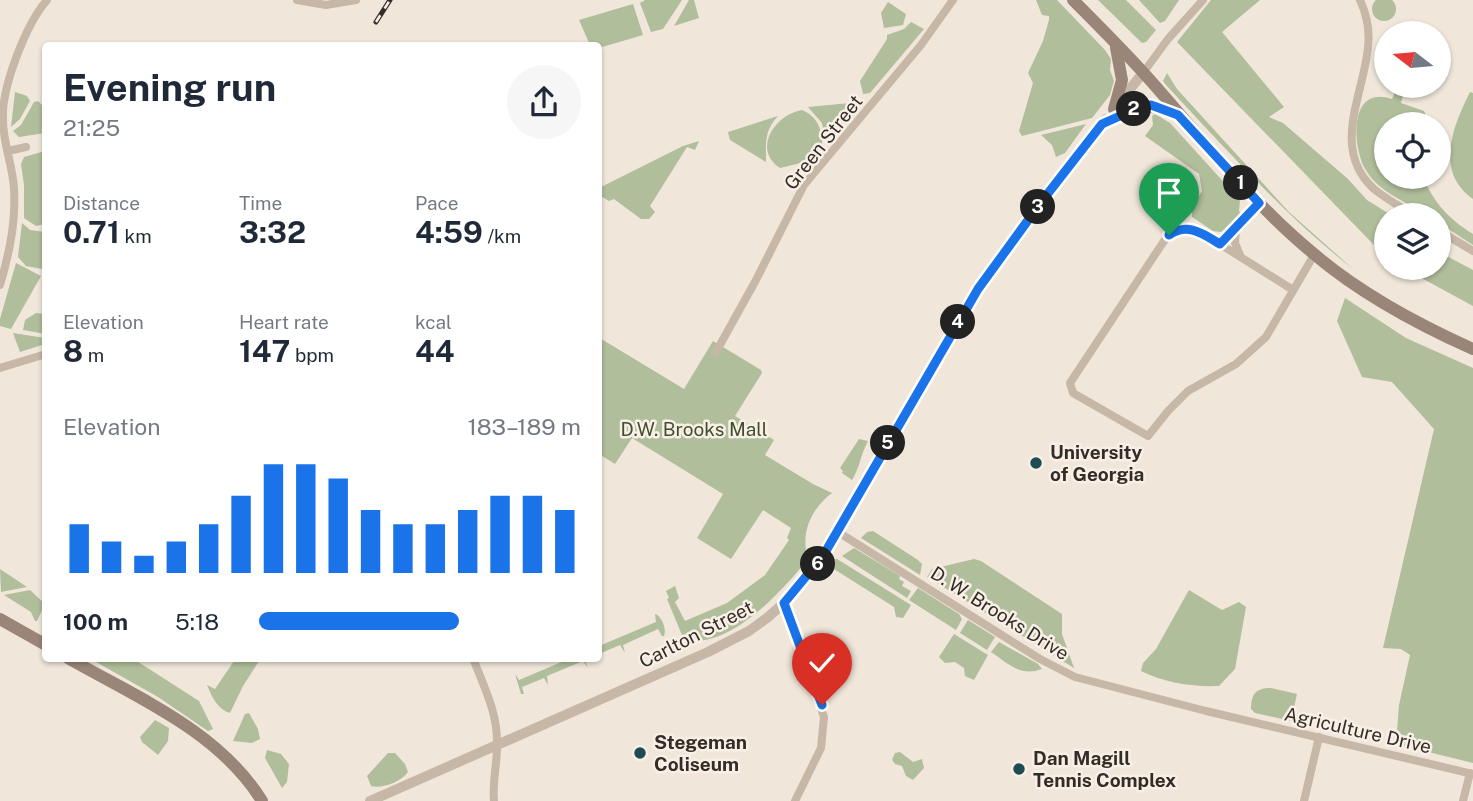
<!DOCTYPE html>
<html lang="en">
<head>
<meta charset="utf-8">
<style>
  :root { --surface:#fff; --page:#f6f6f7; --text:#1f2937; --muted:#747a83; --accent:#1a73e8 }
  body { margin:0; font-family:"Public Sans",sans-serif; background:var(--page); color:var(--text); height:100vh; display:flex; flex-direction:column; font-size:26px; white-space:nowrap }
  * { box-sizing:border-box; margin:0 }
  p { font-size:23px; color:var(--muted) }
  .icon { flex:none; width:38px; height:38px; fill:none; stroke:currentColor; stroke-width:2; stroke-linecap:round; stroke-linejoin:round }
  .map { position:relative; flex:1; overflow:hidden }
  .side { position:absolute; left:42px; top:42px; width:560px; height:620px; display:flex; flex-direction:column; background:var(--surface); border-radius:7px; box-shadow:0 2px 5px #0004 }
  .side>* { flex:none }
  .needle { width:46px; rotate:286deg }
  .controls { position:absolute; left:1374px; top:21px; display:grid; gap:14px }
  .controls a { display:grid; place-items:center; width:77px; height:77px; border-radius:50%; background:var(--surface); box-shadow:0 2px 5px #0004; font-size:35px }
  .pin { position:absolute; display:grid; place-items:center; width:60px; height:60px; color:#fff; margin:-72px -30px; border-radius:50% 50% 50% 0; rotate:-45deg; box-shadow:0 0 7px #0007 }
  .pin .icon { rotate:45deg }
  .km { position:absolute; width:35px; height:35px; margin:-18px; border-radius:50%; background:#222; color:#fff; font-size:19px; line-height:35px; text-align:center }
  .round { display:grid; place-items:center; flex:none; width:74px; height:74px; border-radius:37px; background:var(--page) }
  .overview { display:flex; align-items:center; justify-content:space-between; height:119px; padding:0 21px }
  h1 { font-size:38px; font-weight:700; line-height:52px }
  .figures { display:grid; grid-template-columns:repeat(3,1fr); gap:10px; height:119px; padding:7px 21px }
  .figures div { display:grid; align-content:center }
  .figures b { font-size:30px; font-weight:700 }
  .figures small { font-size:19px; font-weight:400 }
  .figures p { font-size:19px }
  .chart { height:196px; padding:14px 21px }
  .chart p { display:flex; justify-content:space-between }
  .chart svg { width:100%; height:126px; margin-top:7px; stroke:var(--accent); stroke-width:6 }
  ul { padding:0 21px; list-style:none; font-size:23px }
  li { display:grid; grid-template-columns:112px 84px 1fr; align-items:center; height:52px }
  li i { height:18px; border-radius:9px; background:var(--accent) }
  .map>svg:first-child { display:block }
  .green { fill:#b0be9b }
  .lines { fill:none; stroke-linecap:round; stroke-linejoin:round }
  .minor { stroke:#c7b7a7; stroke-width:8 }
  .tertiary { stroke:#c7b7a7; stroke-width:10 }
  .secondary { stroke:#9a8678; stroke-width:12 }
  .rail-casing { stroke:#342c27; stroke-width:5 }
  .rail { stroke:#f8f0e6; stroke-width:2.5; stroke-dasharray:8; stroke-linecap:butt }
  .route-casing { stroke:#fff; stroke-width:14 }
  .route { stroke:#1a73e8; stroke-width:9 }
  .poi-dot { fill:#1f4c52; stroke:#f8f0e6; stroke-width:2.5 }
  .labels { text-anchor:middle; stroke-width:5; stroke-linejoin:round; paint-order:stroke }
  .street-label { font-size:19px; fill:#342c27; stroke:#f8f0e6 }
  .park-label { font-size:19px; fill:#41502c; stroke:#f8f0e6 }
  .poi-label { font-size:19px; font-weight:bold; fill:#342c27; stroke:#f8f0e6; text-anchor:start }
</style>
</head>
<body>
<div class="map">
<svg width="1473" height="801" viewBox="0 0 1473 801">
  <rect width="100%" height="100%" fill="#f0e7da"/>
  <g class="green">
    <circle cx="1384" cy="9" r="12"/>
    <path d="M645,0H682L663,29L651,32L640,3Z"/>
    <path d="M689,0H694L699,18L674,26Z"/>
    <path d="M1036,0H1057L1105,50L1111,59L1110,70L1114,81L1110,95L1092,118L1022,136L1019,131L1033,83L1028,73L1043,41L1049,20V16L1042,15Z"/>
    <path d="M1098,0H1126L1156,30L1146,42L1142,43Z"/>
    <path d="M1139,0H1179L1165,21L1160,23Z"/>
    <path d="M1211,0H1260L1222,32L1284,107L1269,117L1283,123L1348,179L1367,200L1391,215H1386V230L1374,245L1177,42Z"/>
    <path d="M888,2L906,14L903,25L884,28L881,13Z"/>
    <path d="M633,4L643,35L599,48L598,46L590,45L579,20Z"/>
    <path d="M911,22L924,29L870,93L863,94L860,81L887,39V35L904,29Z"/>
    <path d="M1167,73L1177,89L1289,212L1353,269C1284,215 1226,149 1166,85L1163,81Z"/>
    <path d="M15,92L27,96L30,101L20,119L11,127Z"/>
    <path d="M1395,92L1403,95L1401,103L1424,111L1429,123L1386,124V177H1423C1434,203 1449,219 1473,234V245L1439,223L1438,215C1424,215 1416,210 1404,202C1388,193 1373,184 1364,167C1352,141 1350,85 1392,99Z"/>
    <path d="M1470,92L1473,93V199C1434,172 1453,126 1470,92Z"/>
    <path d="M38,101L45,108V133L19,137L13,131L21,125L34,102Z"/>
    <path d="M860,102L828,143L826,142L822,123L808,107Z"/>
    <path d="M802,110C819,117 823,132 822,150L813,160L780,168C751,149 776,114 802,110Z"/>
    <path d="M1155,114L1170,123L1240,200L1239,211L1241,214L1221,232L1213,231L1192,217V207L1202,191L1199,174L1145,136L1153,125L1152,116Z"/>
    <path d="M778,116C764,131 766,143 766,162L730,140L728,132Z"/>
    <path d="M1086,124L1065,153L1056,157L1052,145L1041,135Z"/>
    <path d="M699,141L695,150L687,147L650,206L655,212L649,219H641L614,199L609,201L599,195V188L683,146Z"/>
    <path d="M45,151V224L36,226L24,218V185L21,164L24,157Z"/>
    <path d="M22,223L30,230L45,232V263L42,269L26,266L18,257Z"/>
    <path d="M1439,252L1473,270V306L1403,268H1438Z"/>
    <path d="M16,263L41,276L11,329L0,326V319Z"/>
    <path d="M1345,298L1406,338L1473,368V763L1396,744L1399,705L1410,655L1401,649L1383,648L1434,429L1392,382L1362,377L1337,321Z"/>
    <path d="M36,313L45,314V334L23,330L25,320Z"/>
    <path d="M13,333L45,338V344L20,352Z"/>
    <path d="M598,337L684,389L713,341L761,370L762,373L735,416L774,440L765,455L813,484L832,493C811,509 800,533 808,559C782,591 730,650 684,640L667,599L669,598L666,591L675,586L679,598L675,602L685,621L727,603L765,575L789,540L787,538L791,528L763,510L731,559L697,538L723,494L632,438L615,464L599,454Z"/>
    <path d="M859,439L868,441C860,456 860,467 852,480L842,473L843,471L840,468Z"/>
    <path d="M873,531L918,560L922,564L920,575L861,538L867,532Z"/>
    <path d="M854,548L900,576L899,579L904,582L902,586L911,591L907,598L842,556Z"/>
    <path d="M834,559H837L911,605L903,618L896,617L894,607L834,569L832,566Z"/>
    <path d="M974,559L981,561L1062,614V634L1074,668L927,577L932,569Z"/>
    <path d="M0,569L27,587L1,592Z"/>
    <path d="M918,588L959,614L962,619L956,630L909,600Z"/>
    <path d="M30,590L45,604L37,621H35L31,612L4,595Z"/>
    <path d="M1189,590L1222,610L1239,602L1246,607L1235,669L1219,686C1193,687 1165,683 1141,671L1143,663L1156,649Z"/>
    <path d="M655,614C662,616 667,630 664,636H662L658,629L623,645L625,653L620,645L599,654V646L656,622Z"/>
    <path d="M968,620L995,637L987,650L960,633Z"/>
    <path d="M954,634L988,655L974,680L965,676L964,668L955,662L945,663L939,657Z"/>
    <path d="M999,642L1038,664L1042,669C1020,677 1009,664 991,652Z"/>
    <path d="M89,658H132L199,701L213,729L208,731L158,697Z"/>
    <path d="M236,658H255L259,661L243,686L230,713C217,709 212,697 207,685L215,689Z"/>
    <path d="M571,658H590L585,660L588,668L583,661L547,676L548,685L544,678L522,687L524,694H521L515,674L519,680Z"/>
    <path d="M1271,688L1297,694L1291,721L1255,713L1251,709C1251,693 1257,688 1271,688Z"/>
    <path d="M249,713L258,729L260,739L252,743L233,741L245,714Z"/>
    <path d="M155,720L169,728L168,741L158,755L142,742L140,737Z"/>
    <path d="M267,750L281,754L289,764L287,782L282,788L265,758Z"/>
    <path d="M900,752L913,762L922,759L924,768L913,780L906,776L902,766L895,764L892,760L895,753Z"/>
    <path d="M388,753H395L405,764L408,772C401,782 382,789 371,786L367,776Z"/>
  </g>
  <g class="lines">
    <g class="minor">
      <path d="M297,0L326,5L356,0"/>
      <path d="M1360,0C1367,15 1370,30 1368,47C1364,94 1330,149 1374,189C1386,199 1401,207 1414,215"/>
      <path d="M1143,73L1168,39L1203,0"/>
      <path d="M8,151L26,147"/>
      <path d="M1236,228L1235,243L1240,255"/>
      <path d="M1438,230L1473,251"/>
      <path d="M1220,244L1259,203"/>
      <path d="M0,285C9,254 16,223 14,189C13,166 3,144 3,120C1,88 26,24 47,0"/>
      <path d="M1293,290L1199,231C1184,227 1174,230 1164,241L1070,383L1073,393L1148,436L1168,411L1188,391L1236,364L1266,337L1314,255"/>
      <path d="M716,352L756,280L804,185L921,45L953,0"/>
      <path d="M0,368L46,354"/>
      <path d="M838,532L1040,659L1075,677L1206,711L1473,774"/>
      <path d="M784,603L824,717L821,748L795,801"/>
      <path d="M473,658C483,685 497,711 497,741C498,761 492,781 494,801"/>
      <path d="M1304,801L1319,737"/>
      <path d="M1463,801L1470,773"/>
    </g>
    <g class="tertiary">
      <path d="M1116,106L1143,73"/>
      <path d="M370,801L708,652L749,631L767,618L784,603L815,567L978,290L1042,201L1106,119"/>
    </g>
    <g class="secondary">
      <path d="M1073,0C1099,26 1126,53 1150,80C1203,140 1252,203 1314,254C1361,294 1417,324 1473,349"/>
      <path d="M1114,109L1122,80L1116,48"/>
      <path d="M1102,123C1137,107 1140,100 1177,114"/>
      <path d="M0,619L46,645"/>
      <path d="M68,658C136,697 219,731 262,801"/>
    </g>
    <defs>
      <path id="rail" d="M376,22L390,0"/>
    </defs>
    <use href="#rail" class="rail-casing"/>
    <use href="#rail" class="rail"/>
  </g>
  <g class="lines">
    <defs>
      <path id="route" d="M822,705L784,603L823,556L978,289L1042,201L1102,124L1142,106L1151,105L1178,115L1259,203L1220,244C1203,234 1188,222 1169,235"/>
    </defs>
    <use href="#route" class="route-casing"/>
    <use href="#route" class="route"/>
  </g>
  <g class="poi-dot">
    <circle cx="1036" cy="463" r="7"/>
    <circle cx="640" cy="753" r="7"/>
    <circle cx="1019" cy="769" r="7"/>
  </g>
  <g class="labels">
    <g class="street-label">
      <text transform="translate(823 142) rotate(-52)" y="7">Green Street</text>
      <text transform="translate(1000 613) rotate(32)" y="7">D. W. Brooks Drive</text>
      <text transform="translate(696 634) rotate(-27)" y="7">Carlton Street</text>
      <text transform="translate(1358 730) rotate(13)" y="7">Agriculture Drive</text>
    </g>
    <g class="park-label">
      <text x="694" y="436">D.W. Brooks Mall</text>
    </g>
    <g class="poi-label">
      <text x="1050" y="459">University<tspan x="1050" dy="22">of Georgia</tspan></text>
      <text x="654" y="749">Stegeman<tspan x="654" dy="22">Coliseum</tspan></text>
      <text x="1033" y="765">Dan Magill<tspan x="1033" dy="22">Tennis Complex</tspan></text>
    </g>
  </g>
</svg>
<div class="controls">
<a><svg class="needle" viewBox="-14 -14 28 28"><path d="M0-13l5 13h-10z" fill="#e53935"/><path d="M0 13l5-13h-10z" fill="#747a83"/></svg></a>
<a><svg class="icon" aria-label="locate" viewBox="0 0 24 24"><circle cx="12" cy="12" r="6"/><path d="M12 2v4M12 18v4M2 12h4M18 12h4"/></svg></a>
<a><svg class="icon" aria-label="layers" viewBox="0 0 24 24"><path d="M12 4l9 5-9 5-9-5zM3 14l9 5 9-5"/></svg></a>
</div>
<div class="pin" style="left:1169px;top:235px;background:#1e9e55"><svg class="icon" aria-label="arrive" viewBox="0 0 24 24"><path d="M6 21V4h12l-3 4 3 4H6"/></svg></div>
<div class="pin" style="left:822px;top:705px;background:#d93025"><svg class="icon" aria-label="check" viewBox="0 0 24 24"><path d="M5 12l5 5 9-10"/></svg></div>
<b class="km" style="left:1241px;top:183px">1</b>
<b class="km" style="left:1134px;top:109px">2</b>
<b class="km" style="left:1038px;top:207px">3</b>
<b class="km" style="left:958px;top:322px">4</b>
<b class="km" style="left:888px;top:443px">5</b>
<b class="km" style="left:818px;top:564px">6</b>
<section class="side">
<div class="overview"><div><h1>Evening run</h1><p>21:25</p></div><a class="round"><svg class="icon" aria-label="share" viewBox="0 0 24 24"><path d="M12 15V3M7 8l5-5 5 5M5 13v7h14v-7"/></svg></a></div>
<div class="figures">
<div><p>Distance</p><b>0.71<small> km</small></b></div>
<div><p>Time</p><b>3:32</b></div>
<div><p>Pace</p><b>4:59<small> /km</small></b></div>
</div>
<div class="figures">
<div><p>Elevation</p><b>8<small> m</small></b></div>
<div><p>Heart rate</p><b>147<small> bpm</small></b></div>
<div><p>kcal</p><b>44</b></div>
</div>
<div class="chart"><p><span>Elevation</span>183–189 m</p>
<svg viewBox="0 0 160 44" preserveAspectRatio="none"><path d="M5 44V27M15 44V33M25 44V38M35 44V33M45 44V27M55 44V17M65 44V6M75 44V6M85 44V11M95 44V22M105 44V27M115 44V27M125 44V22M135 44V17M145 44V17M155 44V22"/></svg>
</div>
<ul>
<li><b>100 m</b>5:18<i style="width:62%"></i></li>
</ul>
</section>
</div>
</body>
</html>
